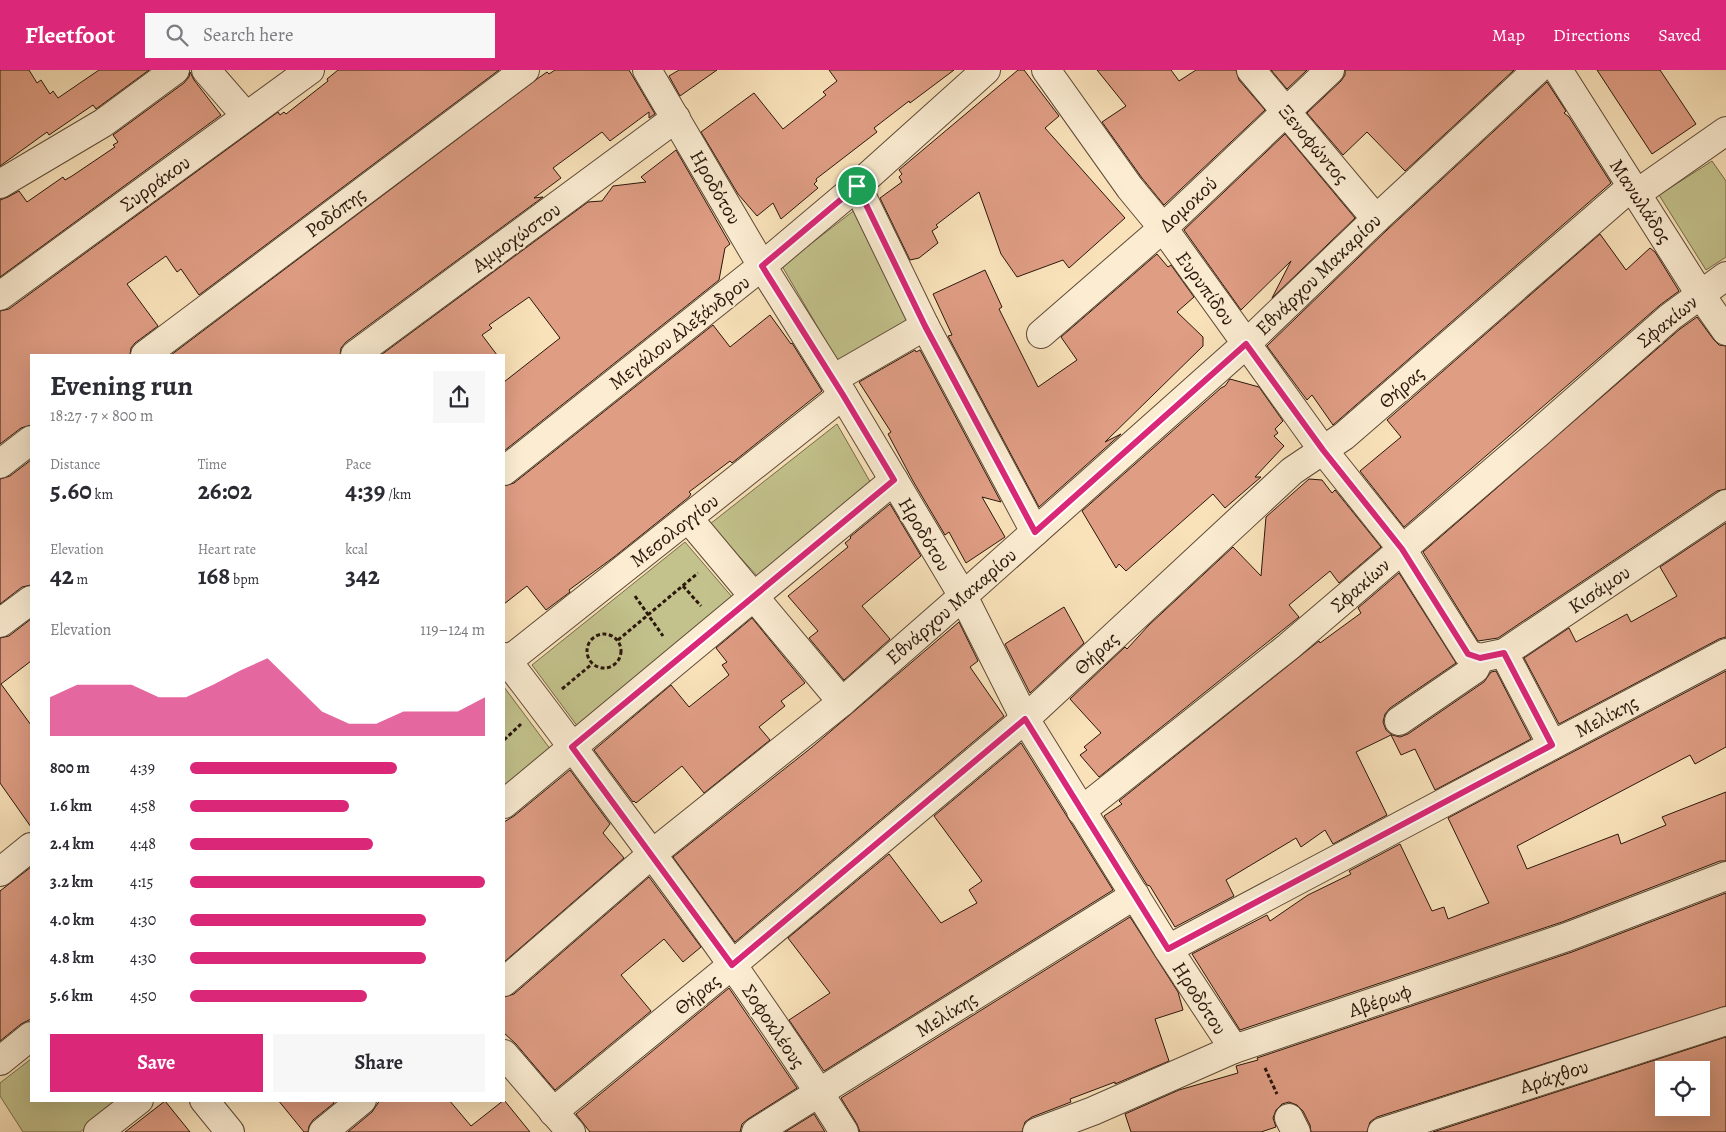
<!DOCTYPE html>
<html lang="en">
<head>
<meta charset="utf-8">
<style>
  :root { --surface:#fff; --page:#f7f7f7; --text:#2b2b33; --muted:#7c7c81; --accent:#db2777 }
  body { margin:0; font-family:Alegreya,serif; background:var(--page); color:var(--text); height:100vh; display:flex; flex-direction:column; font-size:19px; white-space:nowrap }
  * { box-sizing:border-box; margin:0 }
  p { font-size:16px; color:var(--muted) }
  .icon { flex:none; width:28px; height:28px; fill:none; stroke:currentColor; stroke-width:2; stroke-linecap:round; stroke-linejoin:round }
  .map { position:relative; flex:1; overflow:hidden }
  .sheet { position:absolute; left:30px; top:284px; width:475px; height:748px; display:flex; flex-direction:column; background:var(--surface); border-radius:0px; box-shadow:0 5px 20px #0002 }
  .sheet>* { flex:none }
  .tools { position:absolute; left:1655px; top:991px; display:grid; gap:10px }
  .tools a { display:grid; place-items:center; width:55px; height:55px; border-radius:0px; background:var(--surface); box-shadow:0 5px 20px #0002; font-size:25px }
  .pin { position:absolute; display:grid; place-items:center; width:42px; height:42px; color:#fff; margin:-21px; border:2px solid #fff; border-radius:50%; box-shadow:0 1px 5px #0007 }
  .round { display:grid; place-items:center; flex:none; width:52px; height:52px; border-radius:0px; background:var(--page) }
  .headline { display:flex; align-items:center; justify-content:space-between; height:85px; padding:0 20px }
  h1 { font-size:28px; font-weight:700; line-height:38px }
  .stats { display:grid; grid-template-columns:repeat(3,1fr); gap:8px; height:85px; padding:5px 20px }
  .stats div { display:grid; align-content:center }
  .stats b { font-size:25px; font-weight:700 }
  .stats small { font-size:14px; font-weight:400 }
  .stats p { font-size:14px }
  .chart { height:140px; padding:10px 20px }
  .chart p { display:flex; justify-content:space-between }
  .chart svg { width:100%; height:90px; margin-top:5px; fill:var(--accent); opacity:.7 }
  .cta { display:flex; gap:10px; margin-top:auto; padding:10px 20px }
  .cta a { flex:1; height:58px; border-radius:0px; background:var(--accent); color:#fff; font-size:20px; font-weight:700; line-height:58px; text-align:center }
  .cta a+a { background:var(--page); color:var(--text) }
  ul { padding:0 20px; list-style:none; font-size:16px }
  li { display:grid; grid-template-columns:80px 60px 1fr; align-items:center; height:38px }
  li i { height:12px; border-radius:6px; background:var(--accent) }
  header { display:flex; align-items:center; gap:30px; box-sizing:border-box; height:70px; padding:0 25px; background:var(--accent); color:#fff }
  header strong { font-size:24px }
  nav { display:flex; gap:28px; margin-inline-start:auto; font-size:18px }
  .search { width:350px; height:45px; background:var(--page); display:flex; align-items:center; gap:12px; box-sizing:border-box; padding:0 18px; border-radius:0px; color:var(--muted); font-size:19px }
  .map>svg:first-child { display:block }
  .green { fill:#c3c28c; stroke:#776c4c }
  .building { fill:#df9d84; stroke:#2b170b; fill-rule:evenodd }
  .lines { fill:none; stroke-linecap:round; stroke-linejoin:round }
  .minor-casing { stroke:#5e4a37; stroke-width:30 }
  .path { stroke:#2b170b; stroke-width:3; stroke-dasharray:4 2.5; stroke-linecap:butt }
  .minor { stroke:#fbecd2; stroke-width:28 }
  .route-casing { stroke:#fff; stroke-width:10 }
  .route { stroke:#db2777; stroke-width:6 }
  .labels { text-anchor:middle; stroke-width:4.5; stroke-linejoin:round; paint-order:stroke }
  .street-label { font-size:20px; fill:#2b170b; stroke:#fbecd2 }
</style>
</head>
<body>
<header>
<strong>Fleetfoot</strong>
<div class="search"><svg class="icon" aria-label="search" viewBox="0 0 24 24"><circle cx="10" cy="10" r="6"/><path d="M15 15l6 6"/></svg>Search here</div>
<nav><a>Map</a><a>Directions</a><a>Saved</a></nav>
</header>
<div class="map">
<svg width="1726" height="1062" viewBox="0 0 1726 1062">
  <rect width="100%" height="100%" fill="#f9e2ba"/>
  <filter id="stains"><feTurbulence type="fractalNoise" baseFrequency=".004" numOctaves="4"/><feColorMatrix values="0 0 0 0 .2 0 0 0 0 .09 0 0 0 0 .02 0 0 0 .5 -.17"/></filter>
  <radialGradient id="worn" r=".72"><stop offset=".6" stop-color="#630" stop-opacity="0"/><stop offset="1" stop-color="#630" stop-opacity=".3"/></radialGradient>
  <g class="green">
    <path d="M1712,91L1726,111V187L1706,200L1659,125Z"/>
    <path d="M856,139L913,253L841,297L782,196Z"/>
    <path d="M837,354L872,415L758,507L710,454Z"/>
    <path d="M685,472L733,528L578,657L532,595Z"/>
    <path d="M504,617L551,680L504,719Z"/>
    <path d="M31,989V1030H121L80,1062H23L0,1026V1013Z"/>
  </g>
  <g class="building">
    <path d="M0,0H29L37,13L41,10L50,24L53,21L58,28L99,0H149L96,39L93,35L49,65L47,62L0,96Z"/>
    <path d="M338,0H499L199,225L181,199L177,202L166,186L127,214L158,256L135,273L131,278L130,285H31V355L21,358L0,374V241L9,239L278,42L280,45L284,42L286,44L328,11L327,9Z"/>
    <path d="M555,0H629L655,44L649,48V42L610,71L602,62L553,98L561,108L534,128L543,127L346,272L341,278L340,285H171L537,9L547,2L549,4Z"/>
    <path d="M679,0H717L680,26L669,6Z"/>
    <path d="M829,0H954L910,33L909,31L874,58L877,62L816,109L817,111L814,114L818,118L781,149L773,133L757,146L738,124L701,62L754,23L783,59L826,25L823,22L837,11Z"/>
    <path d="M1018,0H1024L1059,46L1045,58L1125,148L1069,198L1063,190L1017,207L1001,184L979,122L936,155L938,157L932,161L938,173L919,188L910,190L880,128L902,112L899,107L902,104L899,100Z"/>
    <path d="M1097,0H1171L1179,11L1196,0H1236L1239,10L1265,40L1164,135L1142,108L1102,52L1126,36Z"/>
    <path d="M1271,0H1307L1287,19Z"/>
    <path d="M1345,0H1514L1405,101L1367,62L1343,85L1307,43L1341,11L1345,5Z"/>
    <path d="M1597,0H1660L1696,54L1652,84Z"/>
    <path d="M190,2L194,10L221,45L0,207V130L8,127L19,121L27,132L63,107L65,110L72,106L115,77L113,75L118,72L113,65L184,13L189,7Z"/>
    <path d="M1547,12L1566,41L1564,43L1569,47L1611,113L1333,355L1312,325L1307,330L1267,276L1387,160Z"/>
    <path d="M1285,64L1355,148L1272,228L1291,191L1241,240L1184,160Z"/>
    <path d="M676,80L730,174L725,178L719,210L504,381V312L560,268L529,227L489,255L492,258L482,265L497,285H381L588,132L602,131L613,116L646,112L641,107Z"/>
    <path d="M1600,164L1626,200L1650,178L1655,182L1679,221L1660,235L1404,457L1360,401L1401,367L1387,350Z"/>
    <path d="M1157,184L1168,197L1171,195L1194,227L1177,242L1203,267V276L1105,372L1121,364L1039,437L948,266L952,265L933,224L985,200L1002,237L999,239L1038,317L1077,290L1061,267Z"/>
    <path d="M770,245L791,274L792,273L822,321L732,393L730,391L689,422L691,424L689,427L614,487L569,520L570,522L546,540L527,516L504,534V416L514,413L713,255L730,277Z"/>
    <path d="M1697,247L1714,270L1719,275L1726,276V419L1717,421L1498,568L1478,571L1423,482L1680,259Z"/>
    <path d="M915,280L916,282L920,280L1001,432L982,427L1005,467L966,493L949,462L945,465L913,411L888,364L891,362L859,312Z"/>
    <path d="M1230,309L1259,317L1283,351L1275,359L1278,363L1274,366L1284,376L1255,407H1261L1225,438L1213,424L1126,501L1119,494L1116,498L1082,441L1221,318L1225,316Z"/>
    <path d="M31,390V515L22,517L0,534V409L10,406Z"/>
    <path d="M1309,409L1322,410L1332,423L1335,420L1381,477L1339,513L1330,501L1289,535L1299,547L1099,707L1080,685L1087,680L1084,677L1101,663L1070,629L1125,577L1127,579L1149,555L1233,477L1261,506L1266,447Z"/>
    <path d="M890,434L921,486L862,536L890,569L844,610L809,568L818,561L788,526L848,477L845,473L851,468L850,467Z"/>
    <path d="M1726,453V567L1719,569L1559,654L1524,588L1569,558L1576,572L1627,544L1631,552L1677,526L1660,497Z"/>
    <path d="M1399,503L1456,593L1390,638L1385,644L1383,652L1386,660L1392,665L1400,667L1408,664L1484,612L1491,602L1496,601L1531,669L1435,720L1415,679L1401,685L1391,665L1356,682L1387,745L1333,774L1325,760L1301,777L1296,768L1226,810L1234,826L1175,857L1150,816L1147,815L1104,746L1122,734L1119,731L1319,571L1320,573L1361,543L1358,538Z"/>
    <path d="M1064,537L1084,573L1030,623L1005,574Z"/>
    <path d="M752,548L805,613L781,631L785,636L759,657L770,670L704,723L682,696L636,733L634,731L633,732L594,680L671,615L689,637L729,605L722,595L727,592L716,578Z"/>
    <path d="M31,549V591L1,614L31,655V757L0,713V568L9,566Z"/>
    <path d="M959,552L978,591L970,597L1004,646L735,872L673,787L811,678Z"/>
    <path d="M1726,601V677L1695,694L1690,685L1517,776L1527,799L1618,764L1621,774L1666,755L1662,747L1726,722V791H1720L1562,852L1240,960L1192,884L1267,845L1270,851L1308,825L1351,804L1349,801L1400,774L1432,841L1444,837L1448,849L1489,833L1448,748Z"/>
    <path d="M1021,673L1113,820L824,1001L789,950L830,923L788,868L889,784L941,853L977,833L969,820L982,811L934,746Z"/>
    <path d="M570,700L610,754L603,763L624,788L504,892V752L514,746Z"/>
    <path d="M31,797V949L21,954L0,971V821Z"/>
    <path d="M649,807L701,877L683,892L664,869L621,905L651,941L555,1020L516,974L504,963V927L514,924Z"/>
    <path d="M1726,823V936L1377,1047L1370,1052L1367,1062H1311L1310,1055L1303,1041L1297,1035L1289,1032L1282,1034L1276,1040L1273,1048L1276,1057L1261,1062H1131L1125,1044L1179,1020L1238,1003L1236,996L1258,990L1257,988L1572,882Z"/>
    <path d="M1130,847L1178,922L1183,940L1155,949L1169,991L1115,1014V1012L1070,1029L1071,1032L1032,1047L1025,1052L1022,1062H860L857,1054L841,1028Z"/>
    <path d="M729,918L797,1018L748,1049L742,1054L740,1062H590L576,1044Z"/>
    <path d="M1726,967V1062H1433ZM1664,1000H1701V1038H1664Z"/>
    <path d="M278,1030H332L334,1033L313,1050L309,1056L308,1062H304Z"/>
    <path d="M380,1030H449L471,1056L504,1030L530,1062H348L372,1042Z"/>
    <path d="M165,1031L190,1062H125Z"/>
    <path d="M814,1044L825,1062H785Z"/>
  </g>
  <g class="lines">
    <defs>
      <g id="minor">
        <path d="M206,0L246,46"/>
        <path d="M647,0L762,196L843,325L963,526L1025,649L1168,879L1234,979"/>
        <path d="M1046,0L1130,118L1163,158L1323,380L1402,479L1468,584L1480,588L1504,583L1726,434"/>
        <path d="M1251,0L1376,149"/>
        <path d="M1558,0L1700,224L1726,261"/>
        <path d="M0,114L103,53L175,0"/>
        <path d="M857,116L925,256L1035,462"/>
        <path d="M1636,124L1726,61"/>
        <path d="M0,226L310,0"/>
        <path d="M1041,264L1163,158L1330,0"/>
        <path d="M145,285L525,0"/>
        <path d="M355,285L676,48"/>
        <path d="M833,309L925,256"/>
        <path d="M0,394L31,370"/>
        <path d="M504,401L762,196L857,116L986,0"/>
        <path d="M688,448L842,632"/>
        <path d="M0,553L31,530"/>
        <path d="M1504,583L1552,675"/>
        <path d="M504,587C541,634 576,682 611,729C692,837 772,947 844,1062"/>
        <path d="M504,594L843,325"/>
        <path d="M1399,651L1475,599L1480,588"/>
        <path d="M504,734L894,410"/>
        <path d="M1081,741L1288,577L1537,364L1670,247L1726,206"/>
        <path d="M0,802L31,777"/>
        <path d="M1168,879L1726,583"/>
        <path d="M504,912L652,784L842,632L963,526L1246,274L1376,149L1537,0"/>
        <path d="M504,984L571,1062"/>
        <path d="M0,991L31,966"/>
        <path d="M204,1030L230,1062"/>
        <path d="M553,1042L732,895L1025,649L1292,401L1344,366L1631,117"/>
        <path d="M1289,1048L1296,1062"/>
        <path d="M98,1062L139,1030"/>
        <path d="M323,1062L362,1030"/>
        <path d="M756,1062L1135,825"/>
        <path d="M1037,1062L1093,1041L1234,979L1567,867L1726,806"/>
        <path d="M1382,1062L1726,951"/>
      </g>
    </defs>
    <use href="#minor" class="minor-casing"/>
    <g class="path">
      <path d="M683,516L701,536"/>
      <path d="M635,526L663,566"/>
      <circle cx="604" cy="581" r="17"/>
      <path d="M618,570L698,503"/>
      <path d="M562,619L592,594"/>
      <path d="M504,670L521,654"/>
      <path d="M1265,998L1277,1024"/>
    </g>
    <use href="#minor" class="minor"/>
  </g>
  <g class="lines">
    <defs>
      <path id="route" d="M857,116L925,256L1035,462L1246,274L1323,380L1402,479L1468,584L1480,588L1504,583L1552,675L1168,879L1025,649L732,895L572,677L894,410L843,325L762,196Z"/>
    </defs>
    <use href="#route" class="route-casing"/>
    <use href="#route" class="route"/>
  </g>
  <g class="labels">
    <g class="street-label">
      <text transform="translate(1314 74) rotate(50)" y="7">Ξενοφώντος</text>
      <text transform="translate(155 113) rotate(-36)" y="7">Συρράκου</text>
      <text transform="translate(716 117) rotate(60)" y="7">Ηροδότου</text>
      <text transform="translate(1641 131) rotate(57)" y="7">Μανωλάδος</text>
      <text transform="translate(1188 134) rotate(-43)" y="7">Δομοκού</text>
      <text transform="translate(335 142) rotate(-37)" y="7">Ροδόπης</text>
      <text transform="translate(516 167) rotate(-36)" y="7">Αμμοχώστου</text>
      <text transform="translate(1318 204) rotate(-44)" y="7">Εθνάρχου Μακαρίου</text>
      <text transform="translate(1206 218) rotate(54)" y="7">Ευρυπίδου</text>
      <text transform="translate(1667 251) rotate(-39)" y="7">Σφακίων</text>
      <text transform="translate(679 262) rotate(-38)" y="7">Μεγάλου Αλεξάνδρου</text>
      <text transform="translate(1401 317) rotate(-41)" y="7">Θήρας</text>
      <text transform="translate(674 460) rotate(-38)" y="7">Μεσολογγίου</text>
      <text transform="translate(925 464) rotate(59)" y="7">Ηροδότου</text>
      <text transform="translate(1360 515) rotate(-41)" y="7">Σφακίων</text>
      <text transform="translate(1599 519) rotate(-34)" y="7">Κισάμου</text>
      <text transform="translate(951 536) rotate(-41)" y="7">Εθνάρχου Μακαρίου</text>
      <text transform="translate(1096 583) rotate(-43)" y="7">Θήρας</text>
      <text transform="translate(1606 646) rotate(-28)" y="7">Μελίκης</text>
      <text transform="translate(697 924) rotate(-39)" y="7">Θήρας</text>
      <text transform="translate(1200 928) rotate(57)" y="7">Ηροδότου</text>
      <text transform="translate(1380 930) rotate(-19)" y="7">Αβέρωφ</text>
      <text transform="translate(946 944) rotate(-32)" y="7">Μελίκης</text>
      <text transform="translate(774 956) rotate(56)" y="7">Σοφοκλέους</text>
      <text transform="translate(1554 1006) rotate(-18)" y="7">Αράχθου</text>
    </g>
  </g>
  <rect width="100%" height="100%" filter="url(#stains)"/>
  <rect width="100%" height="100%" fill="url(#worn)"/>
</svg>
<div class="tools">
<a><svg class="icon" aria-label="locate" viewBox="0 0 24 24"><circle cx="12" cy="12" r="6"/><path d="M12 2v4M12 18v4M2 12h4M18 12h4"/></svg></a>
</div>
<div class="pin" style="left:857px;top:116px;background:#1e9e55"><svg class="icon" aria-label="arrive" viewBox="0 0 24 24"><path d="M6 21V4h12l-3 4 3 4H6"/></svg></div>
<section class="sheet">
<div class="headline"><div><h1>Evening run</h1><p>18:27 · 7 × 800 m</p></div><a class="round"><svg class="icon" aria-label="share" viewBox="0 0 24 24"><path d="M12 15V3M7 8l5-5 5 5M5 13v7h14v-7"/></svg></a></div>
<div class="stats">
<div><p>Distance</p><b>5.60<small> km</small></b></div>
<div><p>Time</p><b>26:02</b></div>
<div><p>Pace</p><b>4:39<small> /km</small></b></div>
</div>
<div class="stats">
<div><p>Elevation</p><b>42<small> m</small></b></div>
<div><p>Heart rate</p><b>168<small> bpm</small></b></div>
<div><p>kcal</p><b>342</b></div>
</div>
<div class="chart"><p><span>Elevation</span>119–124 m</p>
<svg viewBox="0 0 160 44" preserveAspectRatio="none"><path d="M0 44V25L10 19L20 19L30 19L40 25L50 25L60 19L70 12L80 6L90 19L100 32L110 38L120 38L130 32L140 32L150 32L160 25V44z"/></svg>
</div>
<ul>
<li><b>800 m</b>4:39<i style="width:70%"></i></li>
<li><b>1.6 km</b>4:58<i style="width:54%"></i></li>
<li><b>2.4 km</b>4:48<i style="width:62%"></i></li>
<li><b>3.2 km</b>4:15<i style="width:100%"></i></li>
<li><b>4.0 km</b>4:30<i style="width:80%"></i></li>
<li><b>4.8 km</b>4:30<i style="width:80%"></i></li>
<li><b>5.6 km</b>4:50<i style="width:60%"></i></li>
</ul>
<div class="cta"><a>Save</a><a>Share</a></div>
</section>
</div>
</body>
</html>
